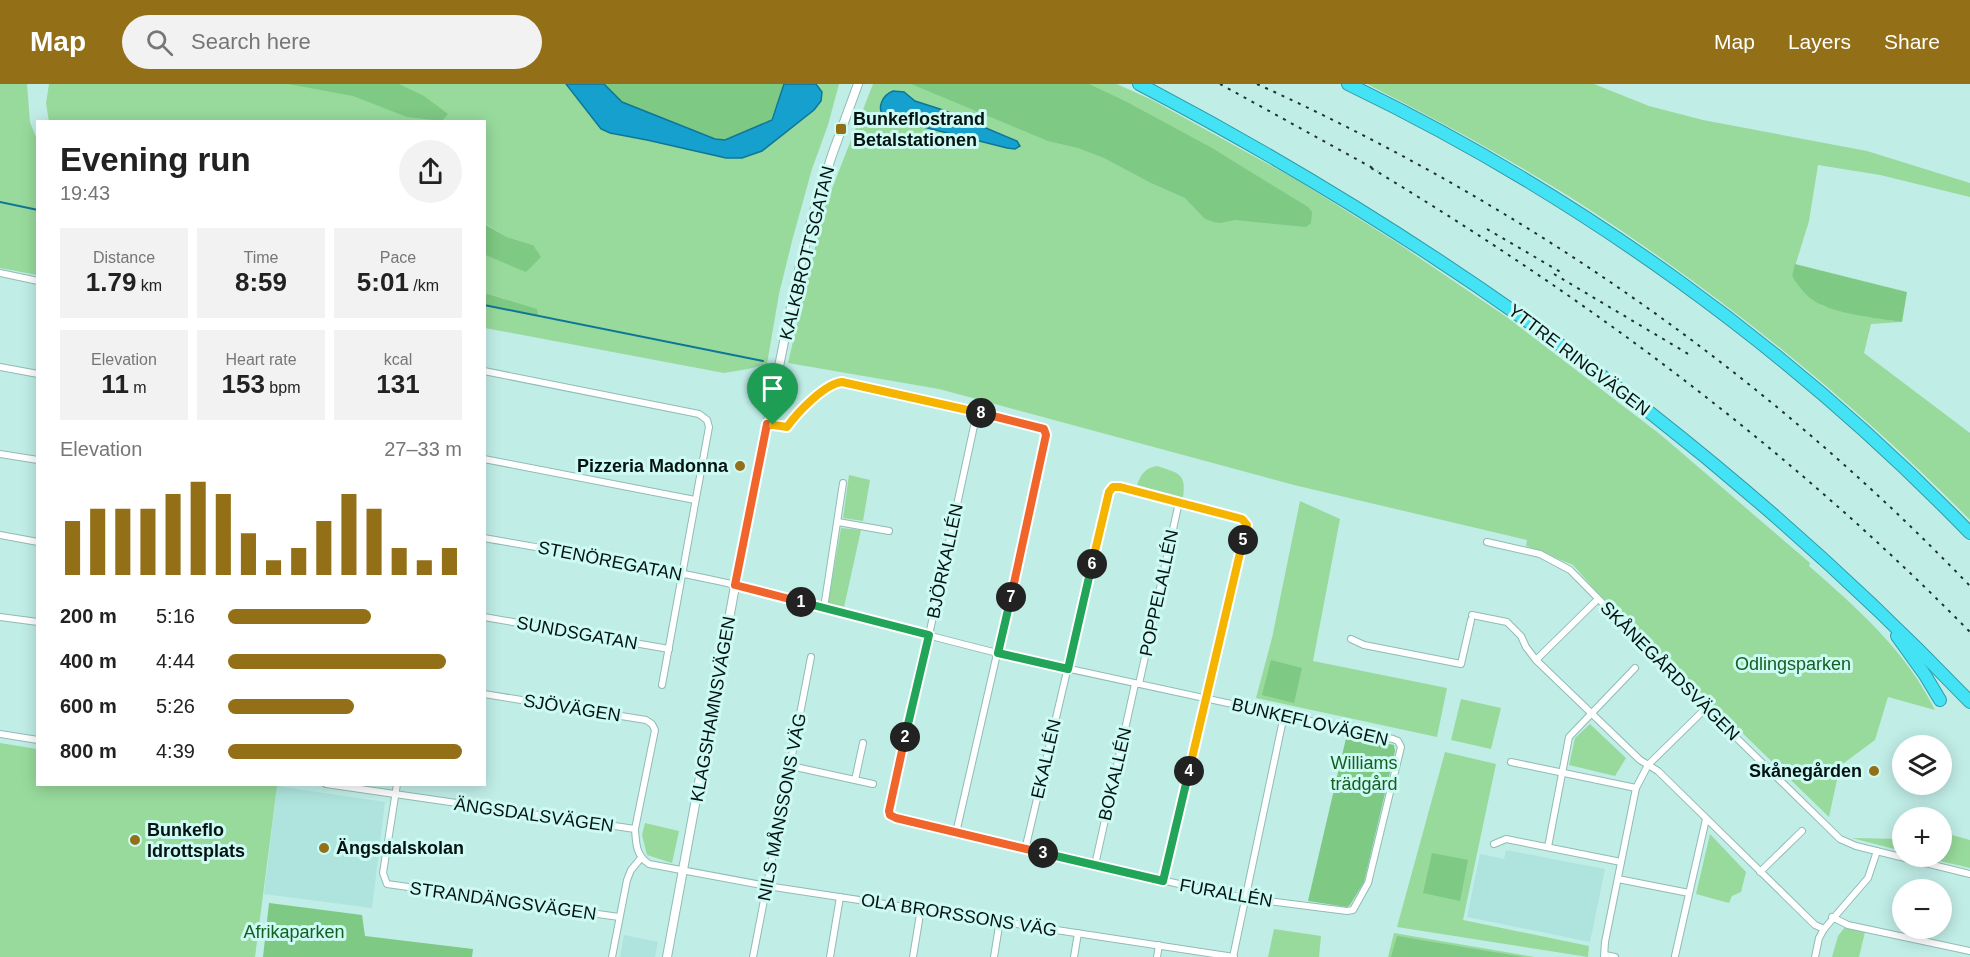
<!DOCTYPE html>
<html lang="en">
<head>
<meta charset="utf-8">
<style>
  :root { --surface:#fff; --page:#f2f2f2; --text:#222; --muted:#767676; --accent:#937018 }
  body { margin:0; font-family:Helvetica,sans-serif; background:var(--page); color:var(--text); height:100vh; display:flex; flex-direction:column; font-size:22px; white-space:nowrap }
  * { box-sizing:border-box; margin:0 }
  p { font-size:20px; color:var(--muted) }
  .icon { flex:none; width:33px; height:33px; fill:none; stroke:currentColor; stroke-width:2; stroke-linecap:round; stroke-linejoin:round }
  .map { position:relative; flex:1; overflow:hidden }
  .drawer { position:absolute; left:36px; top:36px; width:450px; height:666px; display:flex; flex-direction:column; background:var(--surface); border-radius:0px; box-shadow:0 3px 15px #0003 }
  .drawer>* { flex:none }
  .fabs { position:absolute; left:1892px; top:651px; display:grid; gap:12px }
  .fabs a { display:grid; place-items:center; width:60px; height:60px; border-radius:50%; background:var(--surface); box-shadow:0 3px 15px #0003; font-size:30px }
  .pin { position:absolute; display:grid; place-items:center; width:51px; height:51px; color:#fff; margin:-62px -26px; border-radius:50% 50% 50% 0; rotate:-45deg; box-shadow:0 0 6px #0007 }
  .pin .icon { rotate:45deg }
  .km { position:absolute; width:30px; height:30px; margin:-15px; border-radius:50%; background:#222; color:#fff; font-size:16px; line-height:30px; text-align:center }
  .round { display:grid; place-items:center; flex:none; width:63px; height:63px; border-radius:32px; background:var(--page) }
  .overview { display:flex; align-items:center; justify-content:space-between; height:102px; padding:0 24px }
  h1 { font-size:33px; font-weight:700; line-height:45px }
  .figures { display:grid; grid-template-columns:repeat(3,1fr); gap:9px; height:102px; padding:6px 24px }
  .figures div { display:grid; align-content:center; border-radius:0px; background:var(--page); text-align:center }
  .figures b { font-size:26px; font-weight:700 }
  .figures small { font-size:16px; font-weight:400 }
  .figures p { font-size:16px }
  .chart { height:168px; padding:12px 24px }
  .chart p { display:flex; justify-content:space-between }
  .chart svg { width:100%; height:108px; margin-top:6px; stroke:var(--accent); stroke-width:6 }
  ul { padding:0 24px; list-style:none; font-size:20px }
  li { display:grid; grid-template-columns:96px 72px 1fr; align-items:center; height:45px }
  li i { height:15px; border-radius:8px; background:var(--accent) }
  header { display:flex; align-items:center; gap:36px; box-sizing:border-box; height:84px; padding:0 30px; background:var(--accent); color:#fff }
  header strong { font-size:28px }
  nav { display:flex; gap:33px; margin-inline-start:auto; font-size:21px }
  .search { width:420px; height:54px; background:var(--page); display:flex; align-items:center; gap:15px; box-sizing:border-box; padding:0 21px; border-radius:33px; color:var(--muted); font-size:22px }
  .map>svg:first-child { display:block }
  .built { fill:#aee4dd }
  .green { fill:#98da9c }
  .forest { fill:#7ec983 }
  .water { fill:#15a0cd; stroke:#107695; stroke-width:1.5 }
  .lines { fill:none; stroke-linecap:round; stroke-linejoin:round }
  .stream { stroke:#107695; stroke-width:2 }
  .minor-casing { stroke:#90bbb6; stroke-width:8 }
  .tertiary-casing { stroke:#90bbb6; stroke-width:10 }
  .motorway-casing { stroke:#2e9aa6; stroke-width:14 }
  .minor { stroke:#fff; stroke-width:6 }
  .tertiary { stroke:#fff; stroke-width:8 }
  .motorway { stroke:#44e2f5; stroke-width:12 }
  .rail { stroke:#1f3331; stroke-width:2; stroke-dasharray:3 6; stroke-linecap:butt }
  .split-1-casing { stroke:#fff; stroke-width:12 }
  .split-2-casing { stroke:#fff; stroke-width:12 }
  .split-3-casing { stroke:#fff; stroke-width:12 }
  .split-4-casing { stroke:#fff; stroke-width:12 }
  .split-5-casing { stroke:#fff; stroke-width:12 }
  .split-6-casing { stroke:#fff; stroke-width:12 }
  .split-7-casing { stroke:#fff; stroke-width:12 }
  .split-8-casing { stroke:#fff; stroke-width:12 }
  .split-9-casing { stroke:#fff; stroke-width:12 }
  .split-1 { stroke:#f0652b; stroke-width:8 }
  .split-2 { stroke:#22a559; stroke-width:8 }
  .split-3 { stroke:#f0652b; stroke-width:8 }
  .split-4 { stroke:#22a559; stroke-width:8 }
  .split-5 { stroke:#f5b400; stroke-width:8 }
  .split-6 { stroke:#f5b400; stroke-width:8 }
  .split-7 { stroke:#22a559; stroke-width:8 }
  .split-8 { stroke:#f0652b; stroke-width:8 }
  .split-9 { stroke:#f5b400; stroke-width:8 }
  .poi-dot { fill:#937018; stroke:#cefaf4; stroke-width:2 }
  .labels { text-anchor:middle; stroke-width:6; stroke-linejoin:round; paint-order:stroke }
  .poi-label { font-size:18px; font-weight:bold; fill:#041312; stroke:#cefaf4; text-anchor:start }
  .street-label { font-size:18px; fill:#041312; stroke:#cefaf4 }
  .park-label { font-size:18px; fill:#126120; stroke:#cefaf4 }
</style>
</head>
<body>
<header>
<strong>Map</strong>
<div class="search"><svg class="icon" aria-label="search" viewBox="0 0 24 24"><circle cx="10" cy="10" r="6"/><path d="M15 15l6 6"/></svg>Search here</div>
<nav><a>Map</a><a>Layers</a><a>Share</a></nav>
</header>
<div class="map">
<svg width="1970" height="873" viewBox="0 0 1970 873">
  <rect width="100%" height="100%" fill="#c1ede7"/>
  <g class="built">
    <path d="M277,702L385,718L372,824L264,810Z"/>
    <path d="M1506,766L1605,785L1590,858L1467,833L1480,770L1504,775Z"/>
    <path d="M624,851L658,858L655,873H620Z"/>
  </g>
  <g class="green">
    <path d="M0,0H27L30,38L37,56V191L0,184Z"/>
    <path d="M49,0H566L601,45L610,49L647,56L726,74L822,9L816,0H839L828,41L812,85L792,157L779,210L767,280L748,285L724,289L485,244V222L528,231L536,225L485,209V171L504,178L533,161L507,153L485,140L484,38H49L46,19Z"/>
    <path d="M873,0H1117L1152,16L1297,96L1396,158L1508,234L1661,351L1810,479L1809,482C1858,525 1906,567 1935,626L1888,613L1875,656L1840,682L1829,733L1596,507L1573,481L1526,462L1527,456L1294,401L939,305L788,279L824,125Z"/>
    <path d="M1367,0H1594L1649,22L1703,36L1867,67L1970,99V113L1880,91L1818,81L1809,137L1792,192L1823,222L1863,232L1902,238L1871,240L1864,269L1970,349V436C1854,318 1723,212 1584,122C1514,77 1441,38 1367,0Z"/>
    <path d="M1157,382C1178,389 1187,389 1183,414L1137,401C1141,390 1145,384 1157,382Z"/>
    <path d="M849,391L870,396L863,437L843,434Z"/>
    <path d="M1300,417L1340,435L1313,577L1447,604L1437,653L1256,614L1272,554Z"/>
    <path d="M841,444L861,446L844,523L828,520Z"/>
    <path d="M1461,615L1501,624L1491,665L1451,656Z"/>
    <path d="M1590,640L1626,674L1615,692L1569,681L1575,654Z"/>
    <path d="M0,659L37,665L38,700H265L277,702L255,873H0Z"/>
    <path d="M1445,668L1496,680L1463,836L1589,862L1588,873L1397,843Z"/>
    <path d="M645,739L679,747L672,779L647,771L642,751Z"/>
    <path d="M1941,748L1970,756V784L1923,773L1941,772Z"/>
    <path d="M1710,750L1746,788L1741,808L1732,812L1729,819L1696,810Z"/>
    <path d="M1852,754L1902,755V767Z"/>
    <path d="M1845,843L1865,848L1859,873H1832L1838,852Z"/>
    <path d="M1274,845L1321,852L1319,873H1268Z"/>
    <path d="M1394,849L1535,873H1388Z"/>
  </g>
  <g class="forest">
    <path d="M288,0H399L424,12L448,30L442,37L407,33L353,12Z"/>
    <path d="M604,0H784L771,36L725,56L715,55L622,18Z"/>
    <path d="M911,0H1089L1125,17L1212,64L1308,123L1312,128L1311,139L1306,143L1235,136L1220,139L1214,138L1205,135L1185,114L1149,98L1104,74L1078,64L1048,57Z"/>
    <path d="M484,140L507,153L533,161L541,173L526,188L485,171Z"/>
    <path d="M1795,180L1907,208L1902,238C1877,234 1829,230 1810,214C1803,208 1797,200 1792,192Z"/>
    <path d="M485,209L537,225L538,231H528L485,222Z"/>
    <path d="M1271,576L1302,584L1294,619L1262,611Z"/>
    <path d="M1347,650L1394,661L1395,667L1364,798L1350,821L1347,823L1308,817Z"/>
    <path d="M1432,769L1468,776L1460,817L1423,809Z"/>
    <path d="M269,819L362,831L365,852L473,865L472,873H263Z"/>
    <path d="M1397,852L1523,873H1391Z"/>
  </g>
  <g class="water">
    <path d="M566,0H604L622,18L715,55L725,56L772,36L784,0H816L822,8L821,17L814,26L762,67L742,74H726L647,56L610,49L601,45Z"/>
    <path d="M893,7L904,8L915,17L943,26L1017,57L1020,62L1015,65L1007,64L884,33C876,23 883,11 893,7Z"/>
  </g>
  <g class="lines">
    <g class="stream">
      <path d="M0,118L38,126"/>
      <path d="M484,221L763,277"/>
    </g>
    <defs>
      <g id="minor">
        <path d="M0,189L38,197"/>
        <path d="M0,283L38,290"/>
        <path d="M484,287L699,330L707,336L709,343L662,601"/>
        <path d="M767,341L787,343C797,329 824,300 841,298L977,328L1044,345L1046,351L1045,360L956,749"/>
        <path d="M0,370L38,376"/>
        <path d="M484,375L695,416"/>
        <path d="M838,438L889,447"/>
        <path d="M0,451L38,458"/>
        <path d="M484,454C568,469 653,482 736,501C828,523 918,550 1010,572L1393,655L1398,657L1401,663L1368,799L1353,826L1347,827L1245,814L1209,807L896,734C885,727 891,716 893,705L929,551L977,328"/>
        <path d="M1487,458L1540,470L1570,486L1706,624L1840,755L1856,762L1970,790"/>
        <path d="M824,524L843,399"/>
        <path d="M1472,531L1507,538L1521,552L1526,563L1536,576L1640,676L1658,687L1815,841L1824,845"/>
        <path d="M0,533L38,538"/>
        <path d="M484,533L669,565"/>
        <path d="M1351,555L1364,561L1461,580L1471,536"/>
        <path d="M1536,576L1598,515"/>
        <path d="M1139,600L1179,418"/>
        <path d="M484,610L646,636L652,640L655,646L635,745C636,760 636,771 649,780L767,802L1234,873"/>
        <path d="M0,650L38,656"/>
        <path d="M1511,678L1636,704"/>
        <path d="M791,682L873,700"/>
        <path d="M855,696L863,659"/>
        <path d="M326,700L635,745"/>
        <path d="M397,700L383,789L387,800L619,833"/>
        <path d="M1494,760L1506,755L1621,778"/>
        <path d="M1548,763L1569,653L1635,584"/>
        <path d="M1025,766L1109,408L1113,403H1120L1242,435L1247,441L1163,797"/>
        <path d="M1095,781L1135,600"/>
        <path d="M1760,788L1802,747"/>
        <path d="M1618,795L1689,809"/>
        <path d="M1832,833L1848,841L1970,867"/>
        <path d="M1605,871L1615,873"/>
        <path d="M1675,872L1706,735"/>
        <path d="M612,873L627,796L631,786L641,774"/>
        <path d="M753,873L811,573"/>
        <path d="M830,873L840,813"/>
        <path d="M913,873L921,824"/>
        <path d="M994,873L1000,836"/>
        <path d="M1074,873L1078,849"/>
        <path d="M1157,873L1159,861"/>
        <path d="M1233,873L1284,631"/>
        <path d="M1604,873L1605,858L1636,704L1648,681L1706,624"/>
        <path d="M1815,873L1819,854L1824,845L1868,794L1877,767"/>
      </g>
      <path id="tertiary" d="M667,873L738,486L796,198L812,134L832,71L858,0"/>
      <g id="motorway">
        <path d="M1139,0C1447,161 1729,367 1970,618"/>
        <path d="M1348,0C1579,111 1792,265 1970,449"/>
        <path d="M1897,552L1925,591L1940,616"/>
      </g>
    </defs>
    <use href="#minor" class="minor-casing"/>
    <use href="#tertiary" class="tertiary-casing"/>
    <use href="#motorway" class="motorway-casing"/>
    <use href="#minor" class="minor"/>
    <use href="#tertiary" class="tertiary"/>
    <use href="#motorway" class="motorway"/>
    <g class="rail">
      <path d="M1220,0L1378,87"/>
      <path d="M1257,0C1526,122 1765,289 1970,502"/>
      <path d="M1371,84C1590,216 1790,365 1970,548"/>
      <path d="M1487,145L1564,190"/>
      <path d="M1554,190L1690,271"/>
    </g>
  </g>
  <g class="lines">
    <defs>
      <path id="split-1" d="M773,341L767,340L735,501L801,518"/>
      <path id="split-2" d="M801,518L929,551L905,653"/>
      <path id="split-3" d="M905,653L889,727L890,731L896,734L1043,769"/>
      <path id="split-4" d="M1043,769L1163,797L1189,687"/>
      <path id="split-5" d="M1189,687L1243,456"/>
      <path id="split-6" d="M1092,480L1109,408L1113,403H1120L1242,435L1247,441L1243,456"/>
      <path id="split-7" d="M1011,513L998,569L1068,585L1092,480"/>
      <path id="split-8" d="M981,329L1044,345L1046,351L1011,513"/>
      <path id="split-9" d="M773,341L787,343C797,329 824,300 842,298L981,329"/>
    </defs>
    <use href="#split-1" class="split-1-casing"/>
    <use href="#split-2" class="split-2-casing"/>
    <use href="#split-3" class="split-3-casing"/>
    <use href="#split-4" class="split-4-casing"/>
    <use href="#split-5" class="split-5-casing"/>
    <use href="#split-6" class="split-6-casing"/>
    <use href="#split-7" class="split-7-casing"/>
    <use href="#split-8" class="split-8-casing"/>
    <use href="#split-9" class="split-9-casing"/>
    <use href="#split-1" class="split-1"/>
    <use href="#split-2" class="split-2"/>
    <use href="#split-3" class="split-3"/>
    <use href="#split-4" class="split-4"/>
    <use href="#split-5" class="split-5"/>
    <use href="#split-6" class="split-6"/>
    <use href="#split-7" class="split-7"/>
    <use href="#split-8" class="split-8"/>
    <use href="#split-9" class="split-9"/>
  </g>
  <g class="poi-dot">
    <rect x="835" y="39" width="12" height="12" rx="3"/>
    <circle cx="740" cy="382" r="6"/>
    <circle cx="1874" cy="687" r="6"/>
    <circle cx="135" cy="756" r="6"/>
    <circle cx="324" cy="764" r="6"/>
  </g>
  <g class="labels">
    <g class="poi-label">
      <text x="853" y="41">Bunkeflostrand<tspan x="853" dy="21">Betalstationen</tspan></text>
      <text x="728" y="388" text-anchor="end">Pizzeria Madonna</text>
      <text x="1862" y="693" text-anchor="end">Skånegården</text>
      <text x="147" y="752">Bunkeflo<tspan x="147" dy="21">Idrottsplats</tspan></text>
      <text x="336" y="770">Ängsdalskolan</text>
    </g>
    <g class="street-label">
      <text transform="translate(807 169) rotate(-76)" y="6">KALKBROTTSGATAN</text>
      <text transform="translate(1579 276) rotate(37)" y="6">YTTRE RINGVÄGEN</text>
      <text transform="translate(610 477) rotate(11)" y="6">STENÖREGATAN</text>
      <text transform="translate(945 477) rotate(-78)" y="6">BJÖRKALLÉN</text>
      <text transform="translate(1159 509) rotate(-78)" y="6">POPPELALLÉN</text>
      <text transform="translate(577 549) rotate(10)" y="6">SUNDSGATAN</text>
      <text transform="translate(1670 587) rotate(45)" y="6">SKÅNEGÅRDSVÄGEN</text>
      <text transform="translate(572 624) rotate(9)" y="6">SJÖVÄGEN</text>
      <text transform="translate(713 625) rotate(-80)" y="6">KLAGSHAMNSVÄGEN</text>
      <text transform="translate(1310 638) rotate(13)" y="6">BUNKEFLOVÄGEN</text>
      <text transform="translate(1046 675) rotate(-77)" y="6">EKALLÉN</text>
      <text transform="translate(1115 690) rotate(-77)" y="6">BOKALLÉN</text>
      <text transform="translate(782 723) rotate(-79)" y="6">NILS MÅNSSONS VÄG</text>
      <text transform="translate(534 731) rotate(8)" y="6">ÄNGSDALSVÄGEN</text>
      <text transform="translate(1226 809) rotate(10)" y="6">FURALLÉN</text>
      <text transform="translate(503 817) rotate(8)" y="6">STRANDÄNGSVÄGEN</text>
      <text transform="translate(959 831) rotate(9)" y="6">OLA BRORSSONS VÄG</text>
    </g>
    <g class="park-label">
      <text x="1793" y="586">Odlingsparken</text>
      <text x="1364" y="685">Williams<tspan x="1364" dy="21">trädgård</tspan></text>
      <text x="294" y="854">Afrikaparken</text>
    </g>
  </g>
</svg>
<div class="fabs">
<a><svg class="icon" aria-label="layers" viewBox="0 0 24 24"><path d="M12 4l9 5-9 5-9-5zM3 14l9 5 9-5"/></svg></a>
<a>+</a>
<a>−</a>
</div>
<div class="pin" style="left:773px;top:341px;background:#1e9e55"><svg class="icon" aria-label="arrive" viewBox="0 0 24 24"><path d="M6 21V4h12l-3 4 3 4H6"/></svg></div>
<b class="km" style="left:801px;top:518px">1</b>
<b class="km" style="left:905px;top:653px">2</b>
<b class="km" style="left:1043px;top:769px">3</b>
<b class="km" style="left:1189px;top:687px">4</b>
<b class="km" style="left:1243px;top:456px">5</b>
<b class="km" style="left:1092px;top:480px">6</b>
<b class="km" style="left:1011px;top:513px">7</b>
<b class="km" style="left:981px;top:329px">8</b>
<section class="drawer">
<div class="overview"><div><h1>Evening run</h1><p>19:43</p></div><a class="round"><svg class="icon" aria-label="share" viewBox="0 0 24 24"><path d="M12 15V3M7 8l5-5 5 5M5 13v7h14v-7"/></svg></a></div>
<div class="figures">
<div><p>Distance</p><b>1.79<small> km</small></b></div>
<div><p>Time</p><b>8:59</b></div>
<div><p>Pace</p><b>5:01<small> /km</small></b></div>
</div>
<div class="figures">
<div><p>Elevation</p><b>11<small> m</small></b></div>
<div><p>Heart rate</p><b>153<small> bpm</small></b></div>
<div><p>kcal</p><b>131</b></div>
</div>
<div class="chart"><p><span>Elevation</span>27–33 m</p>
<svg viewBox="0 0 160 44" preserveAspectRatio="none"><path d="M5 44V22M15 44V17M25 44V17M35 44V17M45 44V11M55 44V6M65 44V11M75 44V27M85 44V38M95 44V33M105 44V22M115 44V11M125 44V17M135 44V33M145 44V38M155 44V33"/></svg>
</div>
<ul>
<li><b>200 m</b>5:16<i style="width:61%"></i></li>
<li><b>400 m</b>4:44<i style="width:93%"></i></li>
<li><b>600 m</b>5:26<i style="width:54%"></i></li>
<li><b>800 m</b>4:39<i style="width:100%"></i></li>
</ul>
</section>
</div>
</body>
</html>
